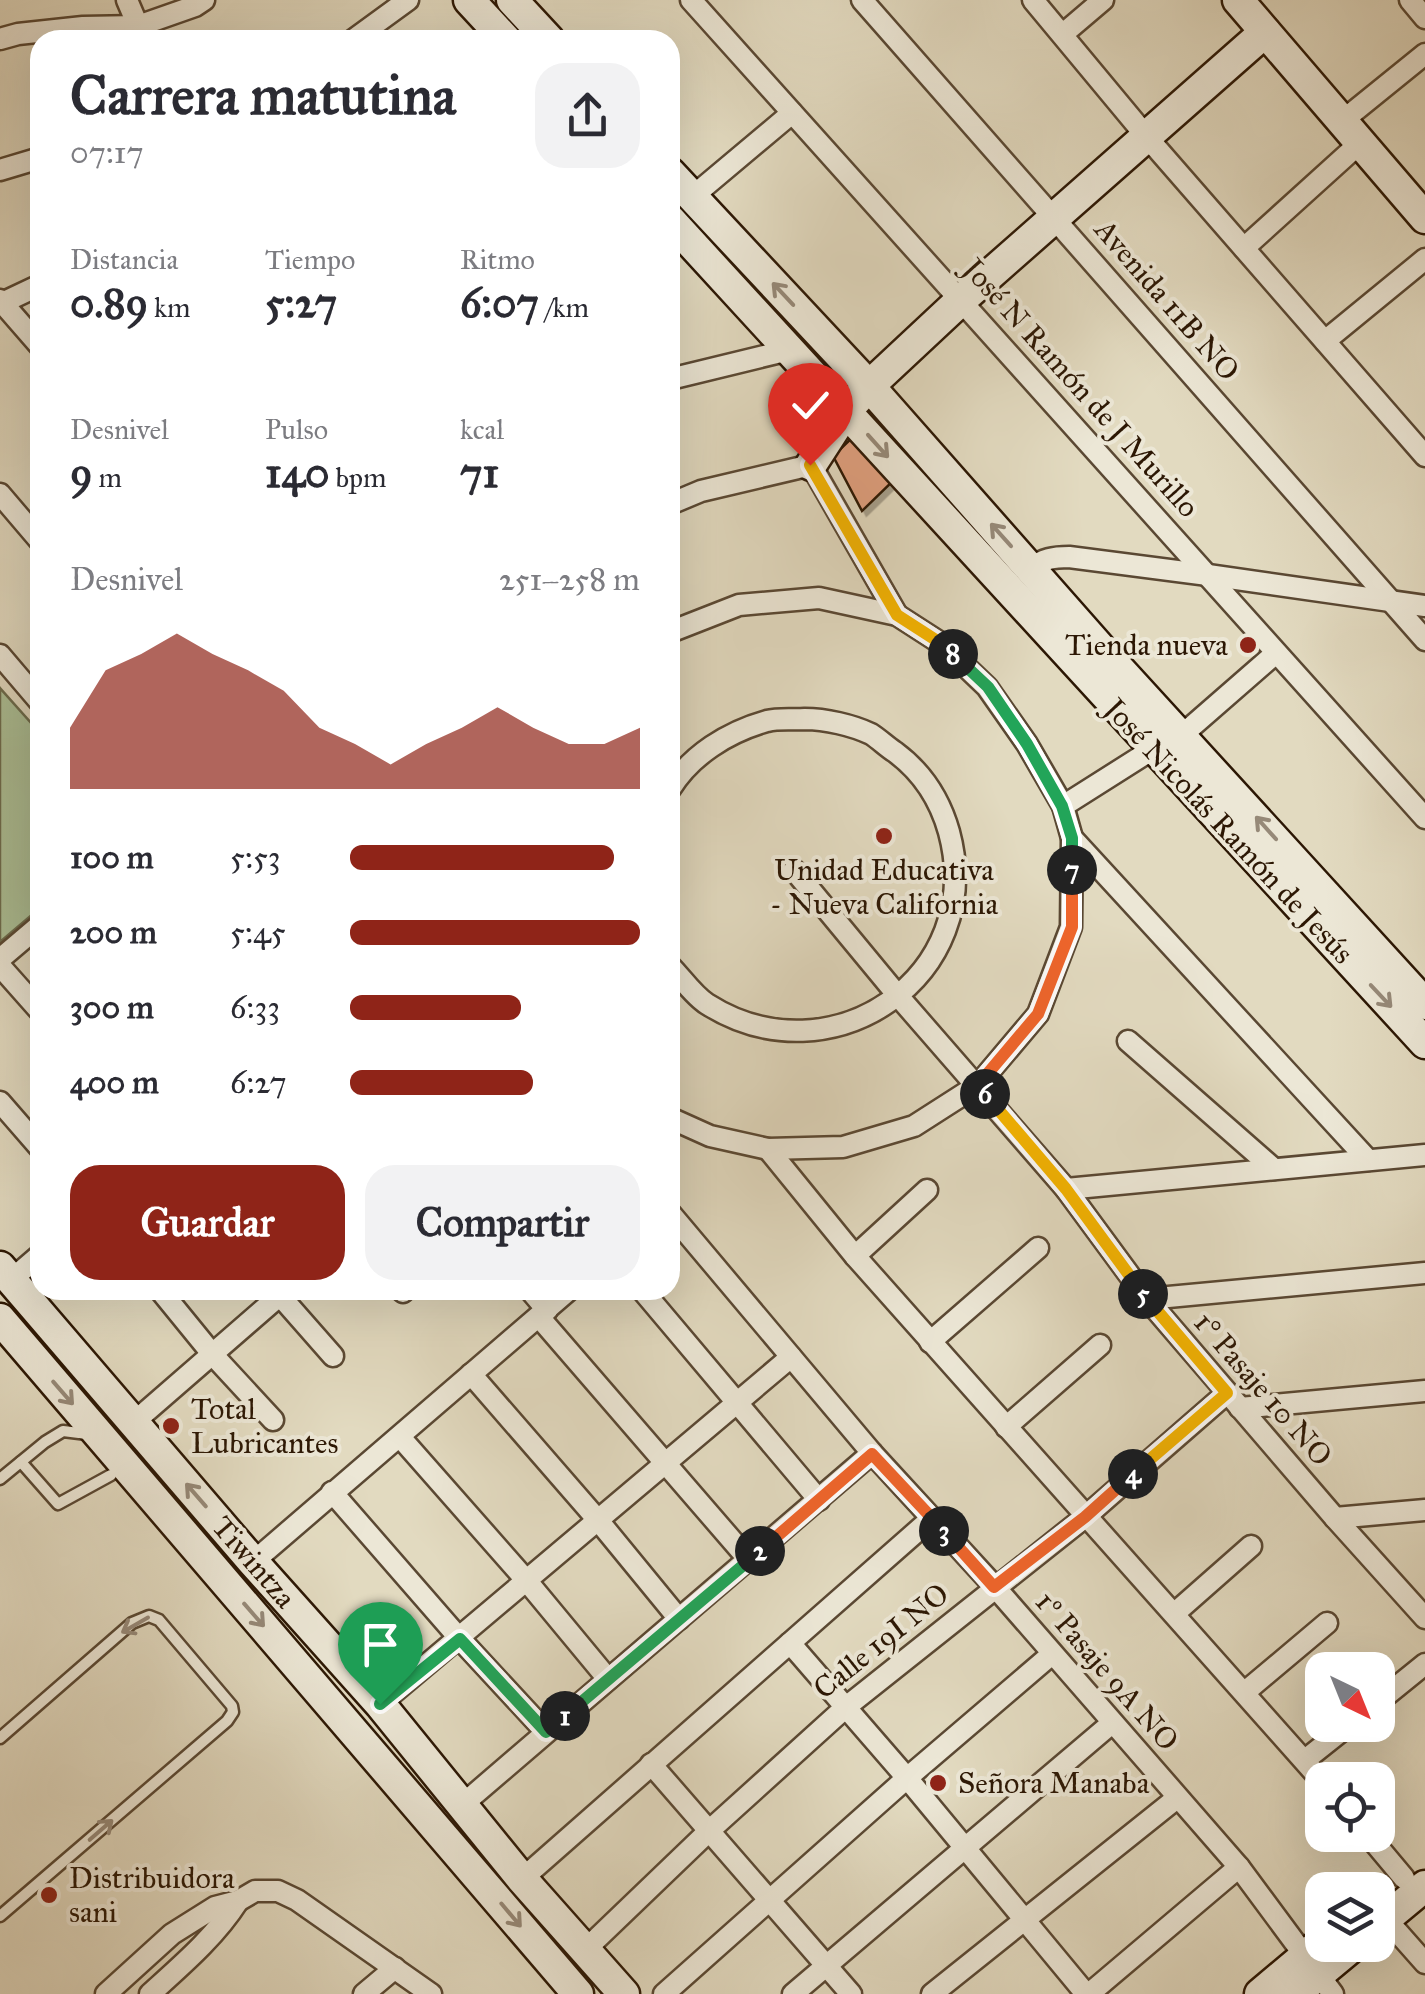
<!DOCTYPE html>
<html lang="es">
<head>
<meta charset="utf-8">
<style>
  :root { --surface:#fff; --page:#f2f2f3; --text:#2b2b33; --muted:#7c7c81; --accent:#8f2418 }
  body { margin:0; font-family:"IM FELL Great Primer",serif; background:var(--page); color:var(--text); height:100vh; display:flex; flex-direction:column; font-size:38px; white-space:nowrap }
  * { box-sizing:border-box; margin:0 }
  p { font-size:32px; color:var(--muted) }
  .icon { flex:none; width:55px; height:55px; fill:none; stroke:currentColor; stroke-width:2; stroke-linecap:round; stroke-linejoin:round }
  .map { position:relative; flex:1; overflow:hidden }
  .drawer { position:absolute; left:30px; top:30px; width:650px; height:1270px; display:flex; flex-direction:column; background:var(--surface); border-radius:30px; box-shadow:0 10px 40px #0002 }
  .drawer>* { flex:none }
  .needle { width:65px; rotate:137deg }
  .buttons { position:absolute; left:1305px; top:1652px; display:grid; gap:20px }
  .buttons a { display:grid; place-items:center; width:90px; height:90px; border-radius:20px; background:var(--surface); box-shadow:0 10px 40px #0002; font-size:50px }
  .pin { position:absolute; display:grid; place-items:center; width:85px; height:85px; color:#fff; margin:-102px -42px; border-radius:50% 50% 50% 0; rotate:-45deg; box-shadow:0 0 10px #0007 }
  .pin .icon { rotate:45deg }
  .km { position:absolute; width:50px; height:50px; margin:-25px; border-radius:50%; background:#222; color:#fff; font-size:28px; line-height:50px; text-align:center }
  .round { display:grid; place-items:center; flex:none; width:105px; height:105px; border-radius:30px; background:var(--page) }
  .overview { display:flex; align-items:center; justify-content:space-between; height:170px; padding:0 40px }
  h1 { font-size:55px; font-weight:700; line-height:75px }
  .metrics { display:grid; grid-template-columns:repeat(3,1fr); gap:15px; height:170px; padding:10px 40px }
  .metrics div { display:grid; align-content:center }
  .metrics b { font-size:42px; font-weight:700 }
  .metrics small { font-size:28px; font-weight:400 }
  .metrics p { font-size:28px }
  .chart { height:280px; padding:20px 40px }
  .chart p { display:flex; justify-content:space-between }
  .chart svg { width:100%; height:180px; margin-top:10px; fill:var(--accent); opacity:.7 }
  .action { display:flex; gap:20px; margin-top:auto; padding:20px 40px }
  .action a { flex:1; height:115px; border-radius:30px; background:var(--accent); color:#fff; font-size:40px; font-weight:700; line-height:115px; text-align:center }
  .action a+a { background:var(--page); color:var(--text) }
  ul { padding:0 40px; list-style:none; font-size:32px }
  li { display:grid; grid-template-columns:160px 120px 1fr; align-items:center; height:75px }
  li i { height:25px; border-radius:12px; background:var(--accent) }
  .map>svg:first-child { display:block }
  .green { fill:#acc198; stroke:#6c6c4e; stroke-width:2.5 }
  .building { fill:#e1a07f; stroke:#2c1704; stroke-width:2.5; filter:url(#shadow) }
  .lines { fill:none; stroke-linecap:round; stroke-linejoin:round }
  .lane-casing { stroke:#5a4833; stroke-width:15 }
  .street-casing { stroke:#5a4833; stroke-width:25 }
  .secondary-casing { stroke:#2c1704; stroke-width:35 }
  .lane { stroke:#ece7d6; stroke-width:10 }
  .street { stroke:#ece7d6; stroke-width:20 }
  .secondary { stroke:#ece7d6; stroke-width:30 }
  .oneway { stroke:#968978 }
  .split-1-casing { stroke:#fff; stroke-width:20 }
  .split-2-casing { stroke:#fff; stroke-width:20 }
  .split-3-casing { stroke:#fff; stroke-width:20 }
  .split-4-casing { stroke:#fff; stroke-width:20 }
  .split-5-casing { stroke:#fff; stroke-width:20 }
  .split-6-casing { stroke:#fff; stroke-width:20 }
  .split-7-casing { stroke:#fff; stroke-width:20 }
  .split-8-casing { stroke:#fff; stroke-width:20 }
  .split-9-casing { stroke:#fff; stroke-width:20 }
  .split-1 { stroke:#22a559; stroke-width:12 }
  .split-2 { stroke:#22a559; stroke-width:12 }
  .split-3 { stroke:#f0652b; stroke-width:12 }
  .split-4 { stroke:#f0652b; stroke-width:12 }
  .split-5 { stroke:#f5b400; stroke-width:12 }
  .split-6 { stroke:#f5b400; stroke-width:12 }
  .split-7 { stroke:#f0652b; stroke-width:12 }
  .split-8 { stroke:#22a559; stroke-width:12 }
  .split-9 { stroke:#f5b400; stroke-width:12 }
  .poi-dot { fill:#8f2418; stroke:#ece7d6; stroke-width:4 }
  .labels { text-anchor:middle; stroke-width:8; stroke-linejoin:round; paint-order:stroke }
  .street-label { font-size:30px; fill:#2c1704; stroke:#ece7d6 }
  .poi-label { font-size:30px; fill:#2c1704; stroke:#ece7d6; text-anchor:start }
</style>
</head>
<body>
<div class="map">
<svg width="1425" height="1994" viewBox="0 0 1425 1994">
  <defs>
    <filter id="shadow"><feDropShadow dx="4.5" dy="4.5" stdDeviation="0" flood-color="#0004"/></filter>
  </defs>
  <rect width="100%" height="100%" fill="#e2dac0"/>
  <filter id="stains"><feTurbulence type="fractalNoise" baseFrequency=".002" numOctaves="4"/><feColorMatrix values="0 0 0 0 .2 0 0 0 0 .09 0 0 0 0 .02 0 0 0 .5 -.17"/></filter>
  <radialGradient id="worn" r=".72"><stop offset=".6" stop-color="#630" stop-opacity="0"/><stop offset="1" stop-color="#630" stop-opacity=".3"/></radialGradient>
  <path class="green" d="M0,688L40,733V908L0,942Z"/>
  <g class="building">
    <path d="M792,371L810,391L796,403L779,384Z"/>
    <path d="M855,435L895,479L862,511L833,456Z"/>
  </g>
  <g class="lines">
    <defs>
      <g id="lane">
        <path d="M21,1462L58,1504L111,1475"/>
        <path d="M0,1479L45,1442L63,1431L87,1434"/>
        <path d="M0,1738L132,1623L149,1616L159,1620L232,1706L233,1712L227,1721L0,1916"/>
      </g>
      <g id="street">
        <path d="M127,0L144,40"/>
        <path d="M691,0L1425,818"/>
        <path d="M862,0L1425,640"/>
        <path d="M1033,0L1146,136L1425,456"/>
        <path d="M1410,0L1425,18"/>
        <path d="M1063,34L1103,0"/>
        <path d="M0,39L18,34L83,27L138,26L195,6L204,0"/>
        <path d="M353,40L408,0"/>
        <path d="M1341,122L1425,54"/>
        <path d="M0,170L40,158"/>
        <path d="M692,197L792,113"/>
        <path d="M1244,248L1360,143"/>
        <path d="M0,300L40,346"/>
        <path d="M2,303L40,285"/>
        <path d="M1325,341L1425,259"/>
        <path d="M670,379L789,350"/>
        <path d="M0,494L40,541"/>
        <path d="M670,504L701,491L811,465L897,615"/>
        <path d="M1031,568C1043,559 1053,557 1069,557L1208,575L1425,606"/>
        <path d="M670,632L739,605L819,598L897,615L942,644L987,687L1027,744L1063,806L1072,838L1071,927L1038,1014L978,1085L914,1126L843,1147L768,1149L710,1136L670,1118"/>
        <path d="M0,655L40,702"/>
        <path d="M1182,735L1276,653"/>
        <path d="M670,789C691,755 728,732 767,721C779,718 793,720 805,719C825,719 852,725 871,734C879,739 887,747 895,752C922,772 940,800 949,832C988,976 831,1083 707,1004C693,995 682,978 670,966"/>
        <path d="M1063,806L1153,749"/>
        <path d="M1072,838L1368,1160"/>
        <path d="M794,870L899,997L1066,1189L1147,1299L1335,1518L1425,1618"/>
        <path d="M0,959L40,925"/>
        <path d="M0,966L40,1011"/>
        <path d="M1128,1041L1274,1169"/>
        <path d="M0,1102L40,1148"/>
        <path d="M768,1149L855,1256L1322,1781"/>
        <path d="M1066,1189L1425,1155"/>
        <path d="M670,1213L872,1453L995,1587L1239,1867L1333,1994"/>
        <path d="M855,1256L927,1190"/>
        <path d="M11,1280L40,1255"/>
        <path d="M160,1290L213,1355L273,1420"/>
        <path d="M275,1290L333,1356"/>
        <path d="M401,1290L403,1292"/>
        <path d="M530,1290L547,1310"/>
        <path d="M642,1290L819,1500"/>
        <path d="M1147,1299L1425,1273"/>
        <path d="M539,1317L749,1560"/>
        <path d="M930,1342L1038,1248"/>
        <path d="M471,1374L597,1519L679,1619"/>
        <path d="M1240,1408L1425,1391"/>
        <path d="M133,1423L286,1290"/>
        <path d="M1006,1427L1100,1345"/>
        <path d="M400,1437L526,1580L608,1679"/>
        <path d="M332,1492L460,1639L546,1732"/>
        <path d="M1335,1518L1425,1510"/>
        <path d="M253,1562L569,1290"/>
        <path d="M1175,1613L1251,1546"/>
        <path d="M790,1643L907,1778L1086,1994"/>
        <path d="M1245,1692L1327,1623"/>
        <path d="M1378,1702L1425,1664"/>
        <path d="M380,1704L791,1357"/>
        <path d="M1305,1760L1349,1725"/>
        <path d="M651,1764L851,1994"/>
        <path d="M462,1805L872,1453"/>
        <path d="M1368,1835L1404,1878"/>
        <path d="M522,1879L932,1518"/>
        <path d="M1386,1919L1425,1963"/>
        <path d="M585,1950L710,1830L846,1707L1085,1517L1227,1393"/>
        <path d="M106,1994L172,1934L215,1907L238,1901L255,1891H278L297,1900L431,1994"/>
        <path d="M150,1994C182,1965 215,1937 238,1901"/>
        <path d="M364,1994L395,1968"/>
        <path d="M664,1994L907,1778L1052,1654"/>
        <path d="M793,1994L1112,1723"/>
        <path d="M932,1994L1177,1798"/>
        <path d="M1089,1994L1239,1867"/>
      </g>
      <g id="secondary">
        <path d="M469,0L506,40"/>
        <path d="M512,0L549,40"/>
        <path d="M1238,0L1425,218"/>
        <path d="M670,173L869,386L1108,657L1425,1004"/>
        <path d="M670,220L1425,1043"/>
        <path d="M811,465L846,411L869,386L961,300L1265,32"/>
        <path d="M0,1267L253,1562L380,1704L522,1879L624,1994"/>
        <path d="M0,1319L578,1994"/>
        <path d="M1378,1925L1425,1886"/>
        <path d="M1260,1994L1322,1942"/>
        <path d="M1295,1994L1354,1945"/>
      </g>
    </defs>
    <use href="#lane" class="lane-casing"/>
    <use href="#street" class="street-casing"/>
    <use href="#secondary" class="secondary-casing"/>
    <use href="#lane" class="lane"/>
    <use href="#street" class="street"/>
    <use href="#secondary" class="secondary"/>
  </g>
  <defs><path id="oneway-shaft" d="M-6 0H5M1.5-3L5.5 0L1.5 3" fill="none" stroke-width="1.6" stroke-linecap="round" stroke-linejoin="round" transform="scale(2.5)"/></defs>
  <g class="oneway">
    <use href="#oneway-shaft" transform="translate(783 294) rotate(-133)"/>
    <use href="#oneway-shaft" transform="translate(878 446) rotate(48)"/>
    <use href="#oneway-shaft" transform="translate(1001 535) rotate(-132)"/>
    <use href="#oneway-shaft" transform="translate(1266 828) rotate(-132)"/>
    <use href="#oneway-shaft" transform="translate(1381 996) rotate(47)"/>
    <use href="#oneway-shaft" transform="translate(63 1393) rotate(49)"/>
    <use href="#oneway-shaft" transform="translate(196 1495) rotate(-131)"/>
    <use href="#oneway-shaft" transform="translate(254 1615) rotate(49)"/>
    <use href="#oneway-shaft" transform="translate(135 1625) rotate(150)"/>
    <use href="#oneway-shaft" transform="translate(101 1830) rotate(-41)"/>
    <use href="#oneway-shaft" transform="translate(511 1915) rotate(50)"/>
  </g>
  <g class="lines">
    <defs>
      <path id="split-1" d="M380,1704L460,1639L546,1732L565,1716"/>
      <path id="split-2" d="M565,1716L760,1551"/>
      <path id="split-3" d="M760,1551L872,1454L944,1531"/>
      <path id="split-4" d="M944,1531L994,1587L1085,1517L1133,1474"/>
      <path id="split-5" d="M1133,1474L1227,1393L1143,1294"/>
      <path id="split-6" d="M985,1094L1066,1189L1143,1294"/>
      <path id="split-7" d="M985,1094L978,1085L1038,1014L1072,927V870"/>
      <path id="split-8" d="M953,654L988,687L1027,744L1062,806L1072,838V870"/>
      <path id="split-9" d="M810,465L897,615L942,644L953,654"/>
    </defs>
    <use href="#split-1" class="split-1-casing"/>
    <use href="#split-2" class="split-2-casing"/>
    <use href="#split-3" class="split-3-casing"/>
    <use href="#split-4" class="split-4-casing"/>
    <use href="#split-5" class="split-5-casing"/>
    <use href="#split-6" class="split-6-casing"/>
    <use href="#split-7" class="split-7-casing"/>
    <use href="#split-8" class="split-8-casing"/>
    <use href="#split-9" class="split-9-casing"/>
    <use href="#split-1" class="split-1"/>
    <use href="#split-2" class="split-2"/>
    <use href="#split-3" class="split-3"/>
    <use href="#split-4" class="split-4"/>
    <use href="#split-5" class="split-5"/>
    <use href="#split-6" class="split-6"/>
    <use href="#split-7" class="split-7"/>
    <use href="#split-8" class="split-8"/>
    <use href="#split-9" class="split-9"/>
  </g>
  <g class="poi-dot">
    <circle cx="1248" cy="645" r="10"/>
    <circle cx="884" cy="836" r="10"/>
    <circle cx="171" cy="1426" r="10"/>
    <circle cx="938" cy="1783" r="10"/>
    <circle cx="49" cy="1895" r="10"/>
  </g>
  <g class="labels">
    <g class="street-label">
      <text transform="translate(1167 300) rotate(49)" y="10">Avenida 11B NO</text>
      <text transform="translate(1081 388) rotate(48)" y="10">José N Ramón de J Murillo</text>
      <text transform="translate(1229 831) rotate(47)" y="10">José Nicolás Ramón de Jesús</text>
      <text transform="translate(1263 1389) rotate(49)" y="10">1° Pasaje 10 NO</text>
      <text transform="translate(254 1562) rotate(49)" y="10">Tiwintza</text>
      <text transform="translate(881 1641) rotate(-39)" y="10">Calle 19I NO</text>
      <text transform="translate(1107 1671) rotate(49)" y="10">1º Pasaje 9A NO</text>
    </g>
    <g class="poi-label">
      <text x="1228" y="655" text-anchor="end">Tienda nueva</text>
      <text x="884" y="880" text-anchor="middle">Unidad Educativa<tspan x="884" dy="34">- Nueva California</tspan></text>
      <text x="191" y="1419">Total<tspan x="191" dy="34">Lubricantes</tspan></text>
      <text x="958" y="1793">Señora Manaba</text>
      <text x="69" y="1888">Distribuidora<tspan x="69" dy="34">sani</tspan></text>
    </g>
  </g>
  <rect width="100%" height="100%" filter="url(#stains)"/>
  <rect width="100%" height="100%" fill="url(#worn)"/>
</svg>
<div class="buttons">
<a><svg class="needle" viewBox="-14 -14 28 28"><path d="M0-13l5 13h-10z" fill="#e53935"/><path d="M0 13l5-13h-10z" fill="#7c7c81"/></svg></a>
<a><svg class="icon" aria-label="locate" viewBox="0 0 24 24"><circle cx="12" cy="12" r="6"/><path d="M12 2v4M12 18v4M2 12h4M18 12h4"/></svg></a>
<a><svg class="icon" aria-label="layers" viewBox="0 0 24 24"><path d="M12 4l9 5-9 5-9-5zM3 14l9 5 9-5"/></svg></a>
</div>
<div class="pin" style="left:380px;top:1704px;background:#1e9e55"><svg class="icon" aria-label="arrive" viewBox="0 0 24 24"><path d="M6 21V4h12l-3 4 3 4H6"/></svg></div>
<div class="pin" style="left:810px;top:465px;background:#d93025"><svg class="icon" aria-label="check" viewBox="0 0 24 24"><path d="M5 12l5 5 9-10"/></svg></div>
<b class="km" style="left:565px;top:1716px">1</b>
<b class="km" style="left:760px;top:1551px">2</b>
<b class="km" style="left:944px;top:1531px">3</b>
<b class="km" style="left:1133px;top:1474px">4</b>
<b class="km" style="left:1143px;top:1294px">5</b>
<b class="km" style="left:985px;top:1094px">6</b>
<b class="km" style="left:1072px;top:870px">7</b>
<b class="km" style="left:953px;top:654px">8</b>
<section class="drawer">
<div class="overview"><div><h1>Carrera matutina</h1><p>07:17</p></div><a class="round"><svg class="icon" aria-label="share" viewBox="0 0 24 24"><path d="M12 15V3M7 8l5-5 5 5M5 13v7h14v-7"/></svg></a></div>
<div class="metrics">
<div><p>Distancia</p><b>0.89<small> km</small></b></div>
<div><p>Tiempo</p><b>5:27</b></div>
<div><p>Ritmo</p><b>6:07<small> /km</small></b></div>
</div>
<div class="metrics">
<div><p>Desnivel</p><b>9<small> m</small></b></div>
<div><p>Pulso</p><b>140<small> bpm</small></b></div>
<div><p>kcal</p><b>71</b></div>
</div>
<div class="chart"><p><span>Desnivel</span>251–258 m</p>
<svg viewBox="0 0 160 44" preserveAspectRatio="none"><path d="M0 44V29L10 15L20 11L30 6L40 11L50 15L60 20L70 29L80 33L90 38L100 33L110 29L120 24L130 29L140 33L150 33L160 29V44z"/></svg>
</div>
<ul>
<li><b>100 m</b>5:53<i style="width:91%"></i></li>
<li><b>200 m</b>5:45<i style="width:100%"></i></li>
<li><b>300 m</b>6:33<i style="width:59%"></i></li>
<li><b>400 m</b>6:27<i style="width:63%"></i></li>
</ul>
<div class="action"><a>Guardar</a><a>Compartir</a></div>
</section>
</div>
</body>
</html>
